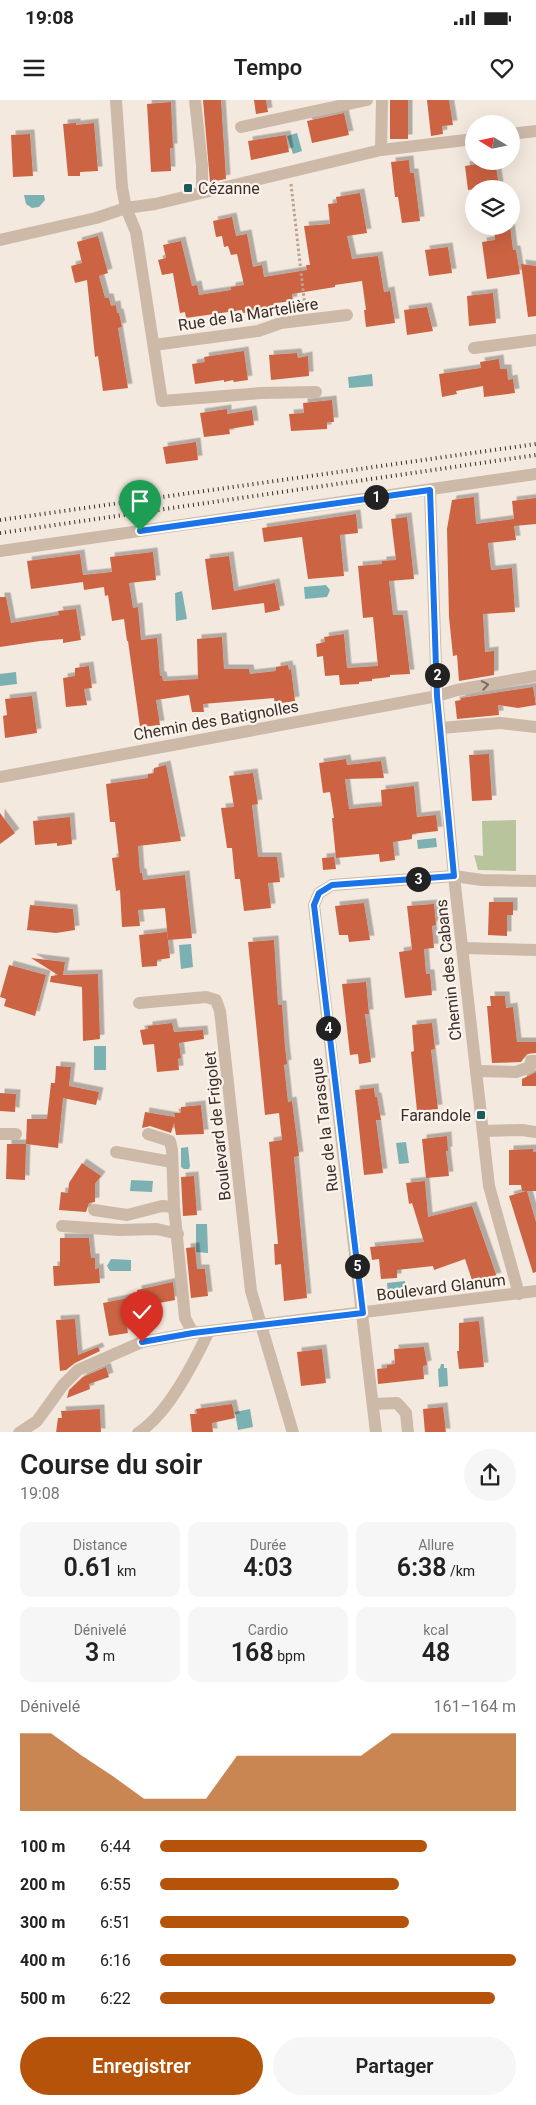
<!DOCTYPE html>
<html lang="fr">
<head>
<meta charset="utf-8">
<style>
  :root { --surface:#fff; --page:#f6f6f6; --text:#222; --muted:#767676; --accent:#b45309 }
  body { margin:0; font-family:Roboto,sans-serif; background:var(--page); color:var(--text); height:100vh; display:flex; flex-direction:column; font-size:19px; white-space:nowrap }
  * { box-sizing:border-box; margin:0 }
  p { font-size:16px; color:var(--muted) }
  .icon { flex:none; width:28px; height:28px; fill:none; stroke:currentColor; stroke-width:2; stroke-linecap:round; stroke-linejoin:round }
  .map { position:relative; height:1332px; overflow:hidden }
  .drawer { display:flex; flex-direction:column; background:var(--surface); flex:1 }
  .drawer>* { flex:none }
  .needle { width:32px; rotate:280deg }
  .buttons { position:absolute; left:465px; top:15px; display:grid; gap:10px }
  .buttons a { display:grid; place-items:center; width:55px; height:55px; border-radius:50%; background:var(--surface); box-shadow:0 5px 20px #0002; font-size:25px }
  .pin { position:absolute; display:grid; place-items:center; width:42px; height:42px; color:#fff; margin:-51px -21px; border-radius:50% 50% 50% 0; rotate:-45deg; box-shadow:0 0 5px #0007 }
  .pin .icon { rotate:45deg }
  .km { position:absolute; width:25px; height:25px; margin:-12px; border-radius:50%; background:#222; color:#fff; font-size:14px; line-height:25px; text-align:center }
  .round { display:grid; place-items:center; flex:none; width:52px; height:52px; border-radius:26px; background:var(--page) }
  .overview { display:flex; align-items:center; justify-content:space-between; height:85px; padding:0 20px }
  h1 { font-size:28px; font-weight:600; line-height:38px }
  .stats { display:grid; grid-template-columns:repeat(3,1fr); gap:8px; height:85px; padding:5px 20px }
  .stats div { display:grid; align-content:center; border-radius:12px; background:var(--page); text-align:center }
  .stats b { font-size:25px; font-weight:600 }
  .stats small { font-size:14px; font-weight:400 }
  .stats p { font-size:14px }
  .chart { height:140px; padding:10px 20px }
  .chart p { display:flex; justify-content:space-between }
  .chart svg { width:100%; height:90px; margin-top:5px; fill:var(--accent); opacity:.7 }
  .action { display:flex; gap:10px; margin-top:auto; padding:10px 20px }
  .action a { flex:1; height:58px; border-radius:30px; background:var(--accent); color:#fff; font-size:20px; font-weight:600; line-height:58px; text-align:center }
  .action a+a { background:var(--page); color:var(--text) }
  ul { padding:0 20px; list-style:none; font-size:16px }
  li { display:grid; grid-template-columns:80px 60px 1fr; align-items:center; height:38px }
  li i { height:12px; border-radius:6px; background:var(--accent) }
  .status { display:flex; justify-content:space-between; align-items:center; height:35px; padding:0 25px; background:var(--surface); direction:ltr }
  .status svg { height:14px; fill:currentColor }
  header { display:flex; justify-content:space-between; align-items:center; height:65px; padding:0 20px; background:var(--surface); font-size:22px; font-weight:600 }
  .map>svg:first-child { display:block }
  .green { fill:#b7c49c }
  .water { fill:#7bb1b3 }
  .building { fill:#cc6343; filter:url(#shadow) }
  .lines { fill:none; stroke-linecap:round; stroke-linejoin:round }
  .path { stroke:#b9a392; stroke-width:3; stroke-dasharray:2.5 2.5; stroke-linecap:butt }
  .minor { stroke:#cdb9a8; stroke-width:12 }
  .rail { stroke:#3a2e29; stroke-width:4; stroke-dasharray:1 4; stroke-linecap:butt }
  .oneway { stroke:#7c6d62 }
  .route-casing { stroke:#fff; stroke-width:10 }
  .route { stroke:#1a73e8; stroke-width:6 }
  .poi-dot { fill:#1c5a5e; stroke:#fbf3eb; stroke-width:2 }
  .labels { text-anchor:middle; stroke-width:4.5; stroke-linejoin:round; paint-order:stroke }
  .poi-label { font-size:16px; fill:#3a2e29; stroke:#fbf3eb; text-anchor:start }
  .street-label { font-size:16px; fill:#3a2e29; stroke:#fbf3eb }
</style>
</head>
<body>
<div class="status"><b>19:08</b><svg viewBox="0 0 49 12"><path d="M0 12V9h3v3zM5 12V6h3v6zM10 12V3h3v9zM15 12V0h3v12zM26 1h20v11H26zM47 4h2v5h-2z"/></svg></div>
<header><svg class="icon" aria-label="menu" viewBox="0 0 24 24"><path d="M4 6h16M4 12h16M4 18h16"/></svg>Tempo<svg class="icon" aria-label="heart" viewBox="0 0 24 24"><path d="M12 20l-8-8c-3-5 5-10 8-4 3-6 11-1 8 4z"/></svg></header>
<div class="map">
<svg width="536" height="1333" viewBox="0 0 536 1333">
  <defs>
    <filter id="shadow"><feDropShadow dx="4.5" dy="-4.5" stdDeviation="0" flood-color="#0004"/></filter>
  </defs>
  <rect width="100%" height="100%" fill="#f4e9de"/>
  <path class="green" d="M516,720V771L478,770L474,755L483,756L482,721Z"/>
  <g class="water">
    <path d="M297,33L302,51L293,54L287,36Z"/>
    <path d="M24,95H44L45,100L39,107L32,108L26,104Z"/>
    <path d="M372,274L373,286L349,288L348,277Z"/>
    <path d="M326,485L330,490L327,497L305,499L304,487Z"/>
    <path d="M182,491L187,519L176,521L175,493Z"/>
    <path d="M16,572L17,584L0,586V574Z"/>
    <path d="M436,738L437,747L418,749L417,740Z"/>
    <path d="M191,844L193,867L181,869L179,845Z"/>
    <rect x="94" y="946" width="12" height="24"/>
    <path d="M406,1042L409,1063L399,1064L396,1043Z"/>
    <path d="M188,1047L190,1066L189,1069H184L181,1067V1048Z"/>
    <path d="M131,1080L153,1081L152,1092L130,1091Z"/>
    <path d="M196,1124H207L208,1153L196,1152Z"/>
    <path d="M111,1159L131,1160V1171H110L107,1166Z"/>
    <path d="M405,1181L406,1191L388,1193L387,1183Z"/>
    <path d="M441,1264H444V1268H447L448,1286L439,1287L438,1269L440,1268Z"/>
    <path d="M250,1309L253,1327L238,1330L235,1312Z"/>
  </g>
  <g class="building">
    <path d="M203,0H221L226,79L210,82Z"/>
    <path d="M254,0H266L268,12L256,14Z"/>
    <rect x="390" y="0" width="18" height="39"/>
    <path d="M427,0H449L453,25L442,26L443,34L431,36Z"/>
    <path d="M171,2L173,48H170L171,71L151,72L147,4Z"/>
    <path d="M344,13L349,35L312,43L307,21Z"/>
    <path d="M76,23V25L94,23L98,71L80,72V76H68L63,24Z"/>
    <path d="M30,34L33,76L13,77L11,35Z"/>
    <path d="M286,35L289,52L251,60L248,41Z"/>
    <path d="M409,60L410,73H414L420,121L402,123L398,97H395L391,62Z"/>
    <path d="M495,61L499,86L468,90L465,66Z"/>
    <path d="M360,93L367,133L347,136L352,159L378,156L384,192L390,191L395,223L366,227L364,210H366L362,181L335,185V187L292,194L293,201L276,203L277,206L256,211L243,213L242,210L186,218L185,212L180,213L173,173L162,175L158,160L166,158L163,145L181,141L192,186L197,185L199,195L231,190V187L244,185L237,154L231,155L228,146L224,147L222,136L216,137L213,121L232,117L236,136L247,134L253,167L262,165L264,177L307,170L306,165H310L304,126L330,124L328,104L337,103L336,97Z"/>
    <path d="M494,126H510L513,150H516L520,174L487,179L482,142L495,140Z"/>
    <path d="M98,136L108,173L99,176L105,198H109L111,206L116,205L117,213H119L122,227L118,228L128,288L103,291L98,256L95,257L87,180L75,183L71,166L82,163L77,142Z"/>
    <path d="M448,147L452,173L429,176L425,150Z"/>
    <path d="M521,164L536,166V216L528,217Z"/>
    <path d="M493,193L496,223L469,226L467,196Z"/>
    <path d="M427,207L433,231L407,235L404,210Z"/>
    <path d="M244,251L248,280L234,282L233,280L224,282V280L195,284L192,264L205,262L204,257Z"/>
    <path d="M297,253L298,258L308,256L309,276L271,280L269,255Z"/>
    <path d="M499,259L500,269H507L508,280L513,279L515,293L484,297L483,286L456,291L457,294L442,297L439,274L481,268L480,262Z"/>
    <path d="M332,300L334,322H327V329L291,331L289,314L304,313L303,303Z"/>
    <path d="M227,309V314L252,310L254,325L229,329L230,334L204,337L200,313Z"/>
    <path d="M196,342L198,360L166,364L163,347Z"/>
    <path d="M474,397L476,424L514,419L512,401L536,398V424L514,426L516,440L488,443L491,470L512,468L515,512L483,514L485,552L494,551V575L459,581L457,555L453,556L449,517L447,429L452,400Z"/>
    <path d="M356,414L358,433L340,435L344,476L308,479L302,437L264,442L262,428Z"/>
    <path d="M407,417L414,479L389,481L393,515H403L410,574L390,575V577L372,579V581L359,582V584L340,585L339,575L325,576L323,556L317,557L316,544L325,542L324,537L344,534L347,568L378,566L373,517L363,518L358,466L382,464V461L396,460L391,419Z"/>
    <path d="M153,452L156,480L129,483L133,508L138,507L141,540L157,538L160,576H162L163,581L198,579L197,539L222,537L224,569H249L250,574L276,571V567L288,565L289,570L291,569L295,601L275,604L274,598L203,604L204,612H192L189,595L156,600L160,625L140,627L128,541H127L124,519L112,521L108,495L105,496L104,487L84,490L83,482L31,489L27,461L80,454L83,475L112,472L110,457Z"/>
    <path d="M229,456L234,491L275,483L280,510L265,513L264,503L212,510L205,459Z"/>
    <path d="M0,497H6L11,523L59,515L58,511L76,509L81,540L63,543V539L40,541L0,547Z"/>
    <path d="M89,566L92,588L84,589L87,605L66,607L63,578L75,576V568Z"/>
    <path d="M533,587L536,605L518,608L498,605L499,615L457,619L455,601L461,600V598Z"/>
    <path d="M32,596L37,633L5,638L3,616L7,615L5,599Z"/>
    <path d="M489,654L492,700L472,701L469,655Z"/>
    <path d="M346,659L347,665L381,661L384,678L345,679L349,709L382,706L381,690L414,686L417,717L436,715L438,731L412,734V739L393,742L395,760L380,762L379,754L336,758L332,718H334L330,692L323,693L319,663Z"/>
    <path d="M166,665L181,741L138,746L140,773H142L143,780L185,775L192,838L168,840L165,808L138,810L140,826L122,827L120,790L116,791L112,758L119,757L115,722H110L106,684L148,678V674L154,673V668Z"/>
    <path d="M253,673L258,704L252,705L258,757H277L280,782L268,783L271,808L244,811L240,779H235L232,748H227L221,708L234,707L229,676Z"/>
    <path d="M0,713L15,733L0,744Z"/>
    <path d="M70,717L72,744L57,746V743L35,745L33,721Z"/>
    <path d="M334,757L336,769L323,770L322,758Z"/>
    <path d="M489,802H513V815H507V836L488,835Z"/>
    <path d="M364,803L370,840L349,842L348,835H339L335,806Z"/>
    <path d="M434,804L436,825L432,826L434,848L424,849L426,874H430L432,895L405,898L399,852L412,850L407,806Z"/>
    <path d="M30,805L73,809L75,830L56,833L27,830Z"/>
    <path d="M167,832L170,858L157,860V866L142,867L139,835Z"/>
    <path d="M274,840L278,905H282L285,947L287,964L284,965L288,1002L292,1001L299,1056L294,1057L307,1198L284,1201L281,1164L275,1165L274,1144H278L269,1042L282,1040L279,1013L265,1015L248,842Z"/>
    <path d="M31,858L65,862L63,875L98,874L100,939L83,941L82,887L50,882L51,876L58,875Z"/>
    <path d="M9,865L46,875L35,916L4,906L6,899L0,897Z"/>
    <path d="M366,882L369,914H365L371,962L359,964L358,954L350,955L342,884Z"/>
    <path d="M490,896H505L506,908L513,907L517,942H536V953L527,954L521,962L492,963L487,906H491Z"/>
    <path d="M172,923L174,932L203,930L204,939L179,943L181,958L178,959L179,970L157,972L154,944L143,945L140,930L148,929V926Z"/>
    <path d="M432,923L435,949L431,950L438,1009L417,1011L411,952L414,951L412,925Z"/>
    <path d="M56,966L71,967L69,986L99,992L96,1005L63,998L58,1048L26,1044L27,1019H47L51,983H55Z"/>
    <path d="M536,972V986H522V979Z"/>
    <path d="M374,988L375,997H377L381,1020H376L383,1073L364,1075L355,990Z"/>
    <path d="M0,993L16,994L15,1012L0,1011Z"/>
    <path d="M201,1005L204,1034L176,1035L174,1023L171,1033L150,1026L142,1028L145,1012L175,1017L174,1013H181V1007Z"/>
    <path d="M447,1036L448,1051H446L449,1076L426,1078L422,1039Z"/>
    <path d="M7,1044H26L25,1080L6,1079Z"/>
    <path d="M533,1049V1052H536V1091H527L536,1122V1172L533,1173L509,1096L526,1091H522L521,1085H509V1050Z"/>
    <path d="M82,1063L101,1076L95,1084V1102L89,1103L86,1112L59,1110L61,1092L68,1093L69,1083Z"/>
    <path d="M194,1076L197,1115L183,1116L181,1077Z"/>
    <path d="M425,1081L428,1117L472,1106L497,1177L473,1183L465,1159L434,1170L433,1166L397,1170V1178L381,1179L379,1159L372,1160L370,1147L424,1142L412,1103L409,1104L406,1083Z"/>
    <path d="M60,1138H89L91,1158H95V1169L99,1168L100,1183L54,1186L53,1166H60Z"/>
    <path d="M195,1147L197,1169H205L208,1196L191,1198L186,1148Z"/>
    <path d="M173,1182L175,1200L149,1205L150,1210L131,1214L132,1216L125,1218L128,1233L109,1236L103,1203L138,1196L137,1190Z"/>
    <path d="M75,1219L78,1255L98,1247L100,1251L75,1263L66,1270L60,1271L56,1220Z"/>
    <path d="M479,1221L484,1267L459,1269L457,1251H459V1223Z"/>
    <path d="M424,1247L427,1265L423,1266L424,1279L378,1284L377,1269L387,1268V1265L395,1264L394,1249Z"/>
    <path d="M322,1249L326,1283L301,1286L297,1252Z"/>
    <path d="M106,1267L109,1277L89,1284L90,1289L67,1298L69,1290L83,1277Z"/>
    <path d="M232,1304L235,1318L212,1323L213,1333H192L190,1314H197L196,1309Z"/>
    <path d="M443,1307L446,1333H425L423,1309Z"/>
    <path d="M100,1309L101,1333H56L58,1318H62L61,1311Z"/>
  </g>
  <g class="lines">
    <path class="path" d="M291,84L305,207"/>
    <g class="minor">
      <path d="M116,0L122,87L126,108L136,132L162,301L261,293L316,292"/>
      <path d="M195,0L202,65V92"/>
      <path d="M241,27L367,0"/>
      <path d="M511,34L536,31"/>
      <path d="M381,50L382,0"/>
      <path d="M0,140L96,118L126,108L155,104L381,50L474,39"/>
      <path d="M154,245L258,231L281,223L347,215"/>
      <path d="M474,248L536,240"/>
      <path d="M430,390L437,596L454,776L489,1086L519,1194"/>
      <path d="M0,451L536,374"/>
      <path d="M441,628L500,623L536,627"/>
      <path d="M0,677L437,596L457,590L536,576"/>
      <path d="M462,848L536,850"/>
      <path d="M139,903L206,897L216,900L220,911L251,1191L293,1333"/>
      <path d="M476,971L516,972L530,967L531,961H536"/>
      <path d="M483,1031L522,1030L536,1032"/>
      <path d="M0,1034H16"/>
      <path d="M148,1034L170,1041L172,1050L174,1107L185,1218L193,1233"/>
      <path d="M116,1052L172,1062"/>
      <path d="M94,1110L127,1115L162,1106L174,1107"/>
      <path d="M62,1126L119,1130L157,1129L178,1134"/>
      <path d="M373,1304L397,1303L406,1313L408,1333"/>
      <path d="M19,1333L37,1321L63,1285L78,1270L142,1242L193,1233L536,1191"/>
      <path d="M138,1333C168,1314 193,1264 208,1233"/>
      <path d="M376,1333L314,805L319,793L332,785L454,776L482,780L536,781"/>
    </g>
    <g class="rail">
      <path d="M0,420L536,344"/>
      <path d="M0,433L536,355"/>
    </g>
  </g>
  <defs><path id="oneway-chevron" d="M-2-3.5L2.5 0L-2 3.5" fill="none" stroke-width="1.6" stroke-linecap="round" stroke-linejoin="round" transform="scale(1.25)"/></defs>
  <use class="oneway" href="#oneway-chevron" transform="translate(485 585) rotate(-10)"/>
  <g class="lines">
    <defs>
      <path id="route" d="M140,431L430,390L437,596L454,776L332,785L319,793L314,805L363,1213L193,1233L142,1242"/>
    </defs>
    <use href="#route" class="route-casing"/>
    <use href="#route" class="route"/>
  </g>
  <g class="poi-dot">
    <rect x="183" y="83" width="10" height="10" rx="2.5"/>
    <rect x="476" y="1010" width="10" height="10" rx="2.5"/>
  </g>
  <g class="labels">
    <g class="poi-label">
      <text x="198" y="94">Cézanne</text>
      <text x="471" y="1021" text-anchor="end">Farandole</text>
    </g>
    <g class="street-label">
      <text transform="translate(248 214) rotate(-9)" y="6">Rue de la Martelière</text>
      <text transform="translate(216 620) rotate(-10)" y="6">Chemin des Batignolles</text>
      <text transform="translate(448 870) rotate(-96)" y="6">Chemin des Cabans</text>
      <text transform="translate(324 1025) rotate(-97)" y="6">Rue de la Tarasque</text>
      <text transform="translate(217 1026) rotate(-96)" y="6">Boulevard de Frigolet</text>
      <text transform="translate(441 1187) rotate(-7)" y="6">Boulevard Glanum</text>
    </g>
  </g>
</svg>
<div class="buttons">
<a><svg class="needle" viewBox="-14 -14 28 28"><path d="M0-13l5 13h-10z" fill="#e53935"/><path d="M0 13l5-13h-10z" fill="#767676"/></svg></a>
<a><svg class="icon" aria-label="layers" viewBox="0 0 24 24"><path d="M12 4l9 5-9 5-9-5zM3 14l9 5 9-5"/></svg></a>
</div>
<div class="pin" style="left:140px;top:431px;background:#1e9e55"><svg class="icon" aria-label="arrive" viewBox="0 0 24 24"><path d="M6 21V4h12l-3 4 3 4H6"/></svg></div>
<div class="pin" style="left:142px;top:1242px;background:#d93025"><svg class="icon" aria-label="check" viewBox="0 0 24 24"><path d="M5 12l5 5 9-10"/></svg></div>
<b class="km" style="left:376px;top:397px">1</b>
<b class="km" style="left:437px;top:575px">2</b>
<b class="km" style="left:418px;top:779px">3</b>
<b class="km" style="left:328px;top:928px">4</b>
<b class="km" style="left:357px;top:1166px">5</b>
</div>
<section class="drawer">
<div class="overview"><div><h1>Course du soir</h1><p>19:08</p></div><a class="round"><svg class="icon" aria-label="share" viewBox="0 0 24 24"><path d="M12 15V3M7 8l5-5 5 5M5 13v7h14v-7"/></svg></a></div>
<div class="stats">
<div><p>Distance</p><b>0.61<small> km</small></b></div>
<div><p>Durée</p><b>4:03</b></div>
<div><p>Allure</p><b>6:38<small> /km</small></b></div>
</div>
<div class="stats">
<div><p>Dénivelé</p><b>3<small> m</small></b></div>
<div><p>Cardio</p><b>168<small> bpm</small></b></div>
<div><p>kcal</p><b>48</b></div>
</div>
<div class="chart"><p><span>Dénivelé</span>161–164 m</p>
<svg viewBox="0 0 160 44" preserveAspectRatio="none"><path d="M0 44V6L10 6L20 17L30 27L40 38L50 38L60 38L70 17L80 17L90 17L100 17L110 17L120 6L130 6L140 6L150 6L160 6V44z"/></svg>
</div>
<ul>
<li><b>100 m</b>6:44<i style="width:75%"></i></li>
<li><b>200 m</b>6:55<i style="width:67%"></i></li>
<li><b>300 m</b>6:51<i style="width:70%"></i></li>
<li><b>400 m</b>6:16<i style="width:100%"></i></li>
<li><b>500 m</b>6:22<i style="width:94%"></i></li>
</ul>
<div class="action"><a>Enregistrer</a><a>Partager</a></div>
</section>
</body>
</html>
